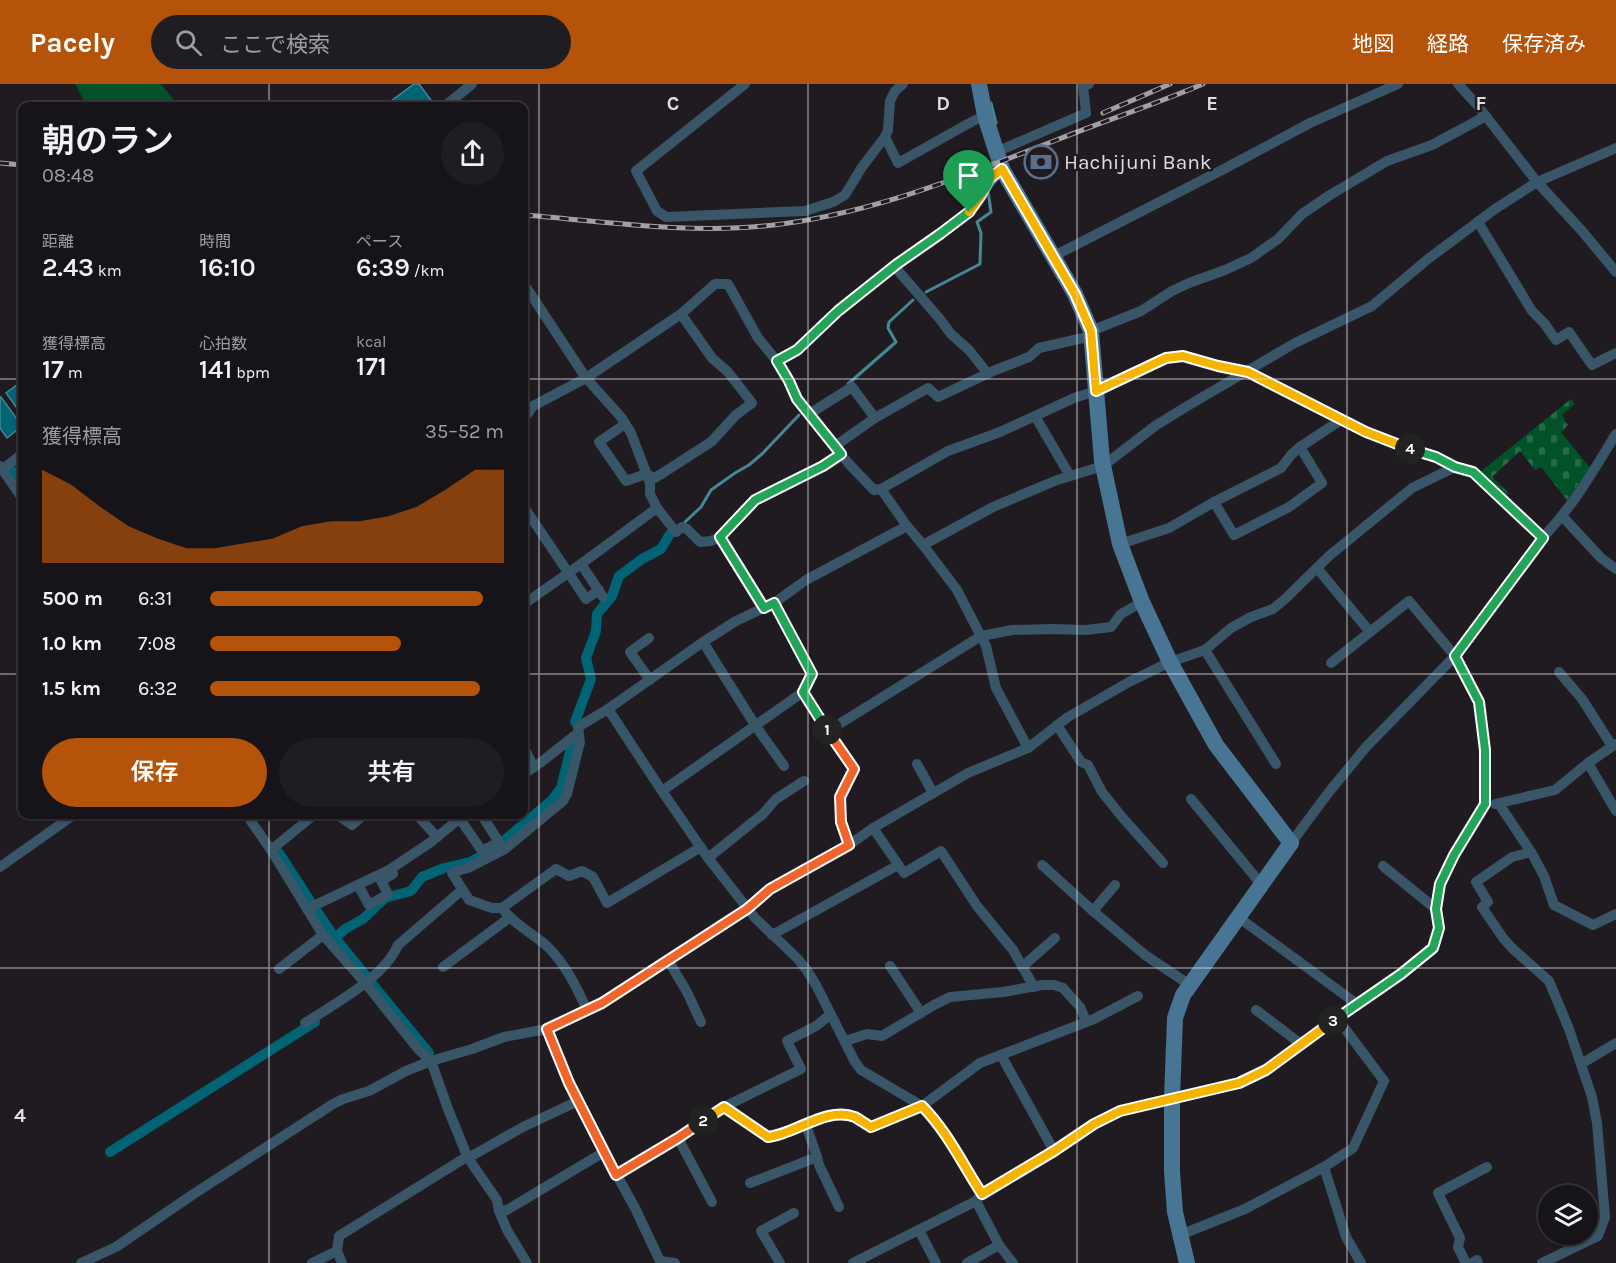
<!DOCTYPE html>
<html lang="ja">
<head>
<meta charset="utf-8">
<style>
  :root { --surface:#171419; --page:#201d22; --text:#f1f3f6; --muted:#9e9ea2; --line:#363338; --accent:#b45309 }
  body { margin:0; font-family:Karla,"Noto Sans JP",sans-serif; background:var(--page); color:var(--text); height:100vh; display:flex; flex-direction:column; font-size:22px; white-space:nowrap }
  * { box-sizing:border-box; margin:0 }
  p { font-size:20px; color:var(--muted) }
  .icon { flex:none; width:33px; height:33px; fill:none; stroke:currentColor; stroke-width:2; stroke-linecap:round; stroke-linejoin:round }
  .map { position:relative; flex:1; overflow:hidden }
  .details { position:absolute; left:18px; top:18px; width:510px; height:717px; display:flex; flex-direction:column; background:var(--surface); border-radius:12px; box-shadow:0 2px 4px #0004,0 0 0 2px var(--line) }
  .details>* { flex:none }
  .tools { position:absolute; left:1538px; top:1101px; display:grid; gap:12px }
  .tools a { display:grid; place-items:center; width:60px; height:60px; border-radius:50%; background:var(--surface); box-shadow:0 2px 4px #0004,0 0 0 2px var(--line); font-size:30px }
  .pin { position:absolute; display:grid; place-items:center; width:51px; height:51px; color:#fff; margin:-62px -26px; border-radius:50% 50% 50% 0; rotate:-45deg; box-shadow:0 0 6px #0007 }
  .pin .icon { rotate:45deg }
  .km { position:absolute; width:30px; height:30px; margin:-15px; border-radius:50%; background:#222; color:#fff; font-size:16px; line-height:30px; text-align:center }
  .round { display:grid; place-items:center; flex:none; width:63px; height:63px; border-radius:32px; background:var(--page) }
  .headline { display:flex; align-items:center; justify-content:space-between; height:102px; padding:0 24px }
  h1 { font-size:33px; font-weight:600; line-height:45px }
  .stats { display:grid; grid-template-columns:repeat(3,1fr); gap:9px; height:102px; padding:6px 24px }
  .stats div { display:grid; align-content:center }
  .stats b { font-size:26px; font-weight:600 }
  .stats small { font-size:16px; font-weight:400 }
  .stats p { font-size:16px }
  .chart { height:168px; padding:12px 24px }
  .chart p { display:flex; justify-content:space-between }
  .chart svg { width:100%; height:108px; margin-top:6px; fill:var(--accent); opacity:.7 }
  .cta { display:flex; gap:12px; margin-top:auto; padding:12px 24px }
  .cta a { flex:1; height:69px; border-radius:36px; background:var(--accent); color:#fff; font-size:24px; font-weight:600; line-height:69px; text-align:center }
  .cta a+a { background:var(--page); color:var(--text) }
  ul { padding:0 24px; list-style:none; font-size:20px }
  li { display:grid; grid-template-columns:96px 72px 1fr; align-items:center; height:45px }
  li i { height:15px; border-radius:8px; background:var(--accent) }
  header { display:flex; align-items:center; gap:36px; box-sizing:border-box; height:84px; padding:0 30px; background:var(--accent); color:#fff }
  header strong { font-size:28px }
  nav { display:flex; gap:33px; margin-inline-start:auto; font-size:21px }
  .search { width:420px; height:54px; background:var(--page); display:flex; align-items:center; gap:15px; box-sizing:border-box; padding:0 21px; border-radius:33px; color:var(--muted); font-size:22px }
  .map>svg:first-child { display:block }
  .cemetery { fill:url(#cemetery-stones) }
  .pitch { fill:#025229 }
  .water { fill:#006475; stroke:#438895; stroke-width:1.5 }
  .lines { fill:none; stroke-linecap:round; stroke-linejoin:round }
  .stream { stroke:#438895; stroke-width:3 }
  .canal { stroke:#006475; stroke-width:10 }
  .minor { stroke:#395568; stroke-width:10 }
  .secondary { stroke:#477593; stroke-width:16 }
  .rail-casing { stroke:#a2a0a4; stroke-width:5 }
  .rail { stroke:#1f1b21; stroke-width:3; stroke-dasharray:9; stroke-linecap:butt }
  .split-1-casing { stroke:#fff; stroke-width:12 }
  .split-2-casing { stroke:#fff; stroke-width:12 }
  .split-3-casing { stroke:#fff; stroke-width:12 }
  .split-4-casing { stroke:#fff; stroke-width:12 }
  .split-5-casing { stroke:#fff; stroke-width:12 }
  .split-1 { stroke:#22a559; stroke-width:8 }
  .split-2 { stroke:#f0652b; stroke-width:8 }
  .split-3 { stroke:#f5b400; stroke-width:8 }
  .split-4 { stroke:#22a559; stroke-width:8 }
  .split-5 { stroke:#f5b400; stroke-width:8 }
  .grid { fill:none; stroke:#dfdde1; stroke-width:1.5; stroke-opacity:0.55 }
  .labels { text-anchor:middle; stroke-width:5; stroke-linejoin:round; paint-order:stroke }
  .poi-label { font-size:21px; fill:#dfdde1; stroke:#1f1b21; text-anchor:start }
  .grid-label { font-size:20px; text-anchor:middle; font-weight:bold; fill:#dfdde1; stroke:#1f1b21; stroke-width:5; stroke-linejoin:round; paint-order:stroke }
</style>
</head>
<body>
<header>
<strong>Pacely</strong>
<div class="search"><svg class="icon" aria-label="search" viewBox="0 0 24 24"><circle cx="10" cy="10" r="6"/><path d="M15 15l6 6"/></svg>ここで検索</div>
<nav><a>地図</a><a>経路</a><a>保存済み</a></nav>
</header>
<div class="map">
<svg width="1616" height="1179" viewBox="0 0 1616 1179">
  <defs>
    <pattern id="cemetery-stones" width="16" height="16" patternUnits="userSpaceOnUse" patternTransform="scale(1.5)"><rect width="16" height="16" fill="#025229"/><path d="M2 7V4a2 2 0 0 1 4 0v3zM10 15v-3a2 2 0 0 1 4 0v3z" fill="#266a48"/></pattern>
  </defs>
  <rect width="100%" height="100%" fill="#1f1b21"/>
  <path class="cemetery" d="M1571,315L1575,320L1562,331L1568,341L1561,348L1590,384L1567,416L1541,383L1535,386L1520,367L1492,393L1509,409L1504,413L1479,389Z"/>
  <path class="pitch" d="M75,0H161L177,20L176,22H87C82,16 80,7 75,0Z"/>
  <g class="water">
    <path d="M414,0H419L431,16L422,22H388L387,20Z"/>
    <path d="M18,300L22,306V324L19,327L6,309Z"/>
    <path d="M0,313H1L22,342L7,354L0,344Z"/>
  </g>
  <g class="lines">
    <g class="stream">
      <path d="M991,19L996,39"/>
      <path d="M926,208L980,180L981,149L977,138L991,128L988,107L997,95"/>
      <path d="M848,300L896,258L888,244L889,238L913,216"/>
      <path d="M685,438L701,423L711,406L735,389L749,381L763,369L799,331"/>
    </g>
    <g class="canal">
      <path d="M10,384L22,402"/>
      <path d="M575,638L591,595L586,574L596,547L597,530L612,512L619,492L642,475L661,465L670,450"/>
      <path d="M492,765L500,760L552,716L561,704L572,660"/>
      <path d="M279,769L310,817"/>
      <path d="M316,826L335,854L366,892"/>
      <path d="M335,854L345,845L363,835L385,814L411,807L422,793L444,784L470,778L479,773"/>
      <path d="M373,901L429,969"/>
      <path d="M110,1068L315,938"/>
    </g>
    <g class="minor">
      <path d="M745,0L636,87L657,127L666,133L805,127L833,118L845,111L862,83L885,53L888,46L890,17L895,7L903,0"/>
      <path d="M1458,0L1478,22L1537,98L1582,147L1616,188"/>
      <path d="M445,22L472,0"/>
      <path d="M885,53L898,79L973,37L985,32"/>
      <path d="M996,68L1086,29L1083,2L1089,0"/>
      <path d="M1478,138L1532,227L1544,239L1556,256L1569,248L1592,281L1616,269"/>
      <path d="M1054,172L1222,86L1310,39L1398,0"/>
      <path d="M894,182L939,234L951,250L969,266L988,290"/>
      <path d="M524,200L586,294L621,333L631,349L650,399V410L657,424L581,480L524,520"/>
      <path d="M1091,247L1141,227L1172,207L1189,199L1225,186L1251,174L1278,155L1302,130L1330,111L1387,77L1432,61L1486,32"/>
      <path d="M777,277L797,266L838,227L898,180L940,150L969,128L981,111L989,95L1002,85"/>
      <path d="M809,330L852,303L875,334L835,362"/>
      <path d="M1035,332L1070,392"/>
      <path d="M875,334L928,304L938,313L993,287L1029,273L1039,264L1092,252"/>
      <path d="M524,335L533,322L586,294L681,230L715,200H728L758,254L777,277L789,297L797,315L849,380L874,406L881,405L907,442L923,461L957,506L986,562L996,604L1028,664"/>
      <path d="M625,340L599,358L626,397L646,390L655,394L711,358L736,331L752,319L728,288L712,274L681,230"/>
      <path d="M0,382L22,414"/>
      <path d="M3,385L22,370"/>
      <path d="M881,405L948,367L1000,348L1074,314L1096,307L1166,274L1183,272L1218,282L1248,288L1366,348L1416,368L1436,373L1463,386L1473,388L1543,455"/>
      <path d="M1214,418L1234,451L1289,423L1322,399L1300,363"/>
      <path d="M524,423L586,515L599,506"/>
      <path d="M657,424L676,448L682,443L687,445L700,458L711,457L720,453L764,524"/>
      <path d="M1562,432L1601,474L1616,485"/>
      <path d="M720,453L755,416L823,382L841,370"/>
      <path d="M1120,460L1169,444L1214,418L1281,384L1291,371L1300,363L1341,336"/>
      <path d="M923,461L993,423L1057,396L1103,382L1155,342L1189,321L1295,259L1372,222L1428,175L1495,125L1537,98L1616,64"/>
      <path d="M581,480L603,513"/>
      <path d="M1317,484L1370,548"/>
      <path d="M649,554L630,568L650,596"/>
      <path d="M703,558L755,641L784,682"/>
      <path d="M1205,566L1276,680"/>
      <path d="M1559,588L1582,615L1612,662"/>
      <path d="M803,608L854,685L840,713L841,738L849,761"/>
      <path d="M608,625L662,707L708,774L755,834L797,874L806,885L816,901L855,978L861,986L922,1022L931,1031L948,1055L982,1110"/>
      <path d="M1057,641L1081,678L1088,681L1102,708L1122,733L1163,779"/>
      <path d="M828,647L981,552L1012,546L1052,545L1086,546L1111,543L1121,530L1142,518"/>
      <path d="M524,664L534,683"/>
      <path d="M1588,679L1616,727"/>
      <path d="M917,680L933,709"/>
      <path d="M524,690L540,679L578,649"/>
      <path d="M662,707L803,608L812,590L774,519"/>
      <path d="M1191,715L1261,800"/>
      <path d="M1495,720L1555,706L1588,679L1616,660"/>
      <path d="M1499,720L1531,768L1544,792L1554,821L1593,841L1616,830"/>
      <path d="M246,730L271,766L323,851L366,900L418,965L431,977L448,1025L468,1074L497,1116L499,1127L507,1146L527,1179"/>
      <path d="M336,730L352,741L365,730"/>
      <path d="M416,730L437,753"/>
      <path d="M460,735L482,767L499,758L481,730"/>
      <path d="M873,744L904,789L941,767L977,822L1013,866L1034,903"/>
      <path d="M1291,759L1329,708L1366,663L1455,572L1547,449C1575,419 1595,384 1616,350"/>
      <path d="M701,763L607,819L593,793L582,787L569,792L556,785L502,824H492L469,816L452,789L460,786L468,784L505,765L563,717L567,710L580,658L578,643L608,625L703,558L736,537L774,519L806,496L907,442"/>
      <path d="M271,766L315,730"/>
      <path d="M1531,768L1512,773L1476,798L1488,818L1482,823L1503,854L1513,865L1549,897L1569,945L1592,1013L1597,1039L1605,1133L1598,1152L1542,1179"/>
      <path d="M708,774L763,730L776,715L804,697"/>
      <path d="M1042,781L1093,827"/>
      <path d="M1383,782L1436,825"/>
      <path d="M0,783L75,730"/>
      <path d="M358,801L369,821L388,810L381,797L393,790"/>
      <path d="M1115,801L1093,827L1145,871L1190,901"/>
      <path d="M502,824C514,841 533,849 548,863C566,881 577,904 587,926"/>
      <path d="M307,825L389,786L431,758L465,730"/>
      <path d="M1238,833L1357,920"/>
      <path d="M772,851L898,781"/>
      <path d="M668,876L687,908L701,938"/>
      <path d="M890,882L921,929"/>
      <path d="M443,883L509,834"/>
      <path d="M1022,883L1055,854"/>
      <path d="M279,885L323,851"/>
      <path d="M1256,926L1301,960"/>
      <path d="M1337,934L1384,997L1353,1064L1324,1083L1346,1153L1361,1179"/>
      <path d="M305,939C334,920 384,894 398,861L462,806"/>
      <path d="M547,945L569,999L604,1068L635,1124L660,1177L675,1179"/>
      <path d="M845,957L867,950L882,952L934,921L950,913L1003,908L1042,901H1054L1063,904L1080,923L1086,937"/>
      <path d="M1001,971L1054,1067"/>
      <path d="M1581,980L1616,959"/>
      <path d="M724,1023L768,1053C796,1051 826,1022 855,1033C860,1036 866,1040 871,1043L922,1022L980,979L1094,935L1138,912"/>
      <path d="M678,1054L712,1118"/>
      <path d="M817,1073L819,1081L839,1123"/>
      <path d="M468,1074L523,1043L578,1017"/>
      <path d="M616,1091L678,1054L724,1023L801,985L787,957L816,942L831,930"/>
      <path d="M750,1099L817,1073L806,1041"/>
      <path d="M976,1117L999,1161L1013,1179"/>
      <path d="M499,1127L507,1126L604,1068"/>
      <path d="M919,1146L936,1179"/>
      <path d="M1180,1151L1245,1125L1324,1083"/>
      <path d="M81,1179L116,1163L192,1111L333,1020L343,1015L369,1007L406,987L431,977L472,965L504,953L547,945L602,919L748,825L770,805L849,761L873,744L968,689L1028,664L1068,633L1129,598L1170,578L1205,566L1231,544L1251,533L1273,525L1285,515L1329,472L1412,404L1455,383"/>
      <path d="M312,1179L337,1167"/>
      <path d="M342,1179L337,1167L339,1152L468,1072"/>
      <path d="M780,1179L761,1147L794,1129"/>
      <path d="M853,1179L976,1117L982,1110L1054,1067L1094,1040L1120,1027L1239,999L1266,986L1337,934L1401,890L1433,864L1439,844L1436,825L1440,800L1454,771L1485,720L1484,666L1479,618L1455,572L1409,517L1331,579"/>
      <path d="M967,1179L999,1161"/>
      <path d="M1466,1179L1458,1163L1460,1154L1438,1109L1487,1083"/>
      <path d="M1472,1179L1477,1176L1478,1179"/>
    </g>
    <path class="secondary" d="M979,0L985,32L1002,85L1075,210L1091,247L1102,377L1120,460L1142,518L1170,578L1216,661L1291,759L1183,911L1175,934L1172,1014V1088L1175,1128L1187,1179"/>
    <defs>
      <g id="rail">
        <path d="M1103,29L1170,0"/>
        <path d="M0,79L22,81"/>
        <path d="M524,131C601,137 686,150 764,142C867,132 963,92 1059,55C1107,36 1156,20 1203,0"/>
      </g>
    </defs>
    <use href="#rail" class="rail-casing"/>
    <use href="#rail" class="rail"/>
  </g>
  <g class="lines">
    <defs>
      <path id="split-1" d="M827,646L803,608L812,590L774,519L764,524L720,453L755,416L823,382L841,370L797,315L789,297L777,277L797,266L838,227L897,180L940,150L969,128"/>
      <path id="split-2" d="M703,1037L678,1054L616,1091L569,999L547,945L602,919L747,825L770,805L849,761L841,738L840,713L854,685L827,646"/>
      <path id="split-3" d="M703,1037L724,1023L768,1053C796,1050 826,1022 855,1033C860,1036 866,1040 871,1043L922,1022C947,1047 963,1081 982,1110L1054,1067L1094,1040L1120,1027L1239,999L1266,986L1333,937"/>
      <path id="split-4" d="M1333,937L1401,890L1433,864L1439,844L1436,825L1440,800L1454,771L1485,720V666L1479,618L1455,572L1543,454L1473,388L1455,383L1436,373L1410,365"/>
      <path id="split-5" d="M969,128L981,111L989,95L1002,85L1075,210L1091,247L1096,307L1166,274L1183,272L1218,282L1248,288L1366,348L1410,365"/>
    </defs>
    <use href="#split-1" class="split-1-casing"/>
    <use href="#split-2" class="split-2-casing"/>
    <use href="#split-3" class="split-3-casing"/>
    <use href="#split-4" class="split-4-casing"/>
    <use href="#split-5" class="split-5-casing"/>
    <use href="#split-1" class="split-1"/>
    <use href="#split-2" class="split-2"/>
    <use href="#split-3" class="split-3"/>
    <use href="#split-4" class="split-4"/>
    <use href="#split-5" class="split-5"/>
  </g>
  <path class="grid" d="M269,0V22M539,0V1179M808,0V1179M1077,0V1179M1347,0V1179M0,295H22M524,295H1616M0,590H22M524,590H1616M269,730V1179M0,884H1616"/>
  <defs>
    <symbol id="bank-ring" viewBox="-11 -11 22 22"><circle r="9.5" fill="#1f1b21" stroke="#5c6f8a" stroke-width="1.5"/><path d="M-6-4H6V4H-6ZM0-2.3a2.3 2.3 0 1 0 0 4.6a2.3 2.3 0 1 0 0-4.6Z" fill="#5c6f8a"/></symbol>
  </defs>
  <g fill-rule="evenodd">
    <use href="#bank-ring" x="1022" y="59" width="38" height="38"/>
  </g>
  <g class="labels">
    <g class="poi-label">
      <text x="1064" y="85">Hachijuni Bank</text>
    </g>
  </g>
  <g class="grid-label">
    <text x="673" y="26">C</text>
    <text x="943" y="26">D</text>
    <text x="1212" y="26">E</text>
    <text x="1481" y="26">F</text>
    <text x="20" y="1038">4</text>
  </g>
</svg>
<div class="tools">
<a><svg class="icon" aria-label="layers" viewBox="0 0 24 24"><path d="M12 4l9 5-9 5-9-5zM3 14l9 5 9-5"/></svg></a>
</div>
<div class="pin" style="left:969px;top:128px;background:#1e9e55"><svg class="icon" aria-label="arrive" viewBox="0 0 24 24"><path d="M6 21V4h12l-3 4 3 4H6"/></svg></div>
<b class="km" style="left:827px;top:646px">1</b>
<b class="km" style="left:703px;top:1037px">2</b>
<b class="km" style="left:1333px;top:937px">3</b>
<b class="km" style="left:1410px;top:365px">4</b>
<section class="details">
<div class="headline"><div><h1>朝のラン</h1><p>08:48</p></div><a class="round"><svg class="icon" aria-label="share" viewBox="0 0 24 24"><path d="M12 15V3M7 8l5-5 5 5M5 13v7h14v-7"/></svg></a></div>
<div class="stats">
<div><p>距離</p><b>2.43<small> km</small></b></div>
<div><p>時間</p><b>16:10</b></div>
<div><p>ペース</p><b>6:39<small> /km</small></b></div>
</div>
<div class="stats">
<div><p>獲得標高</p><b>17<small> m</small></b></div>
<div><p>心拍数</p><b>141<small> bpm</small></b></div>
<div><p>kcal</p><b>171</b></div>
</div>
<div class="chart"><p><span>獲得標高</span>35–52 m</p>
<svg viewBox="0 0 160 44" preserveAspectRatio="none"><path d="M0 44V6L10 12L20 21L30 29L40 34L50 38L60 38L70 36L80 34L90 29L100 27L110 27L120 25L130 21L140 14L150 6L160 6V44z"/></svg>
</div>
<ul>
<li><b>500 m</b>6:31<i style="width:93%"></i></li>
<li><b>1.0 km</b>7:08<i style="width:65%"></i></li>
<li><b>1.5 km</b>6:32<i style="width:92%"></i></li>
</ul>
<div class="cta"><a>保存</a><a>共有</a></div>
</section>
</div>
</body>
</html>
